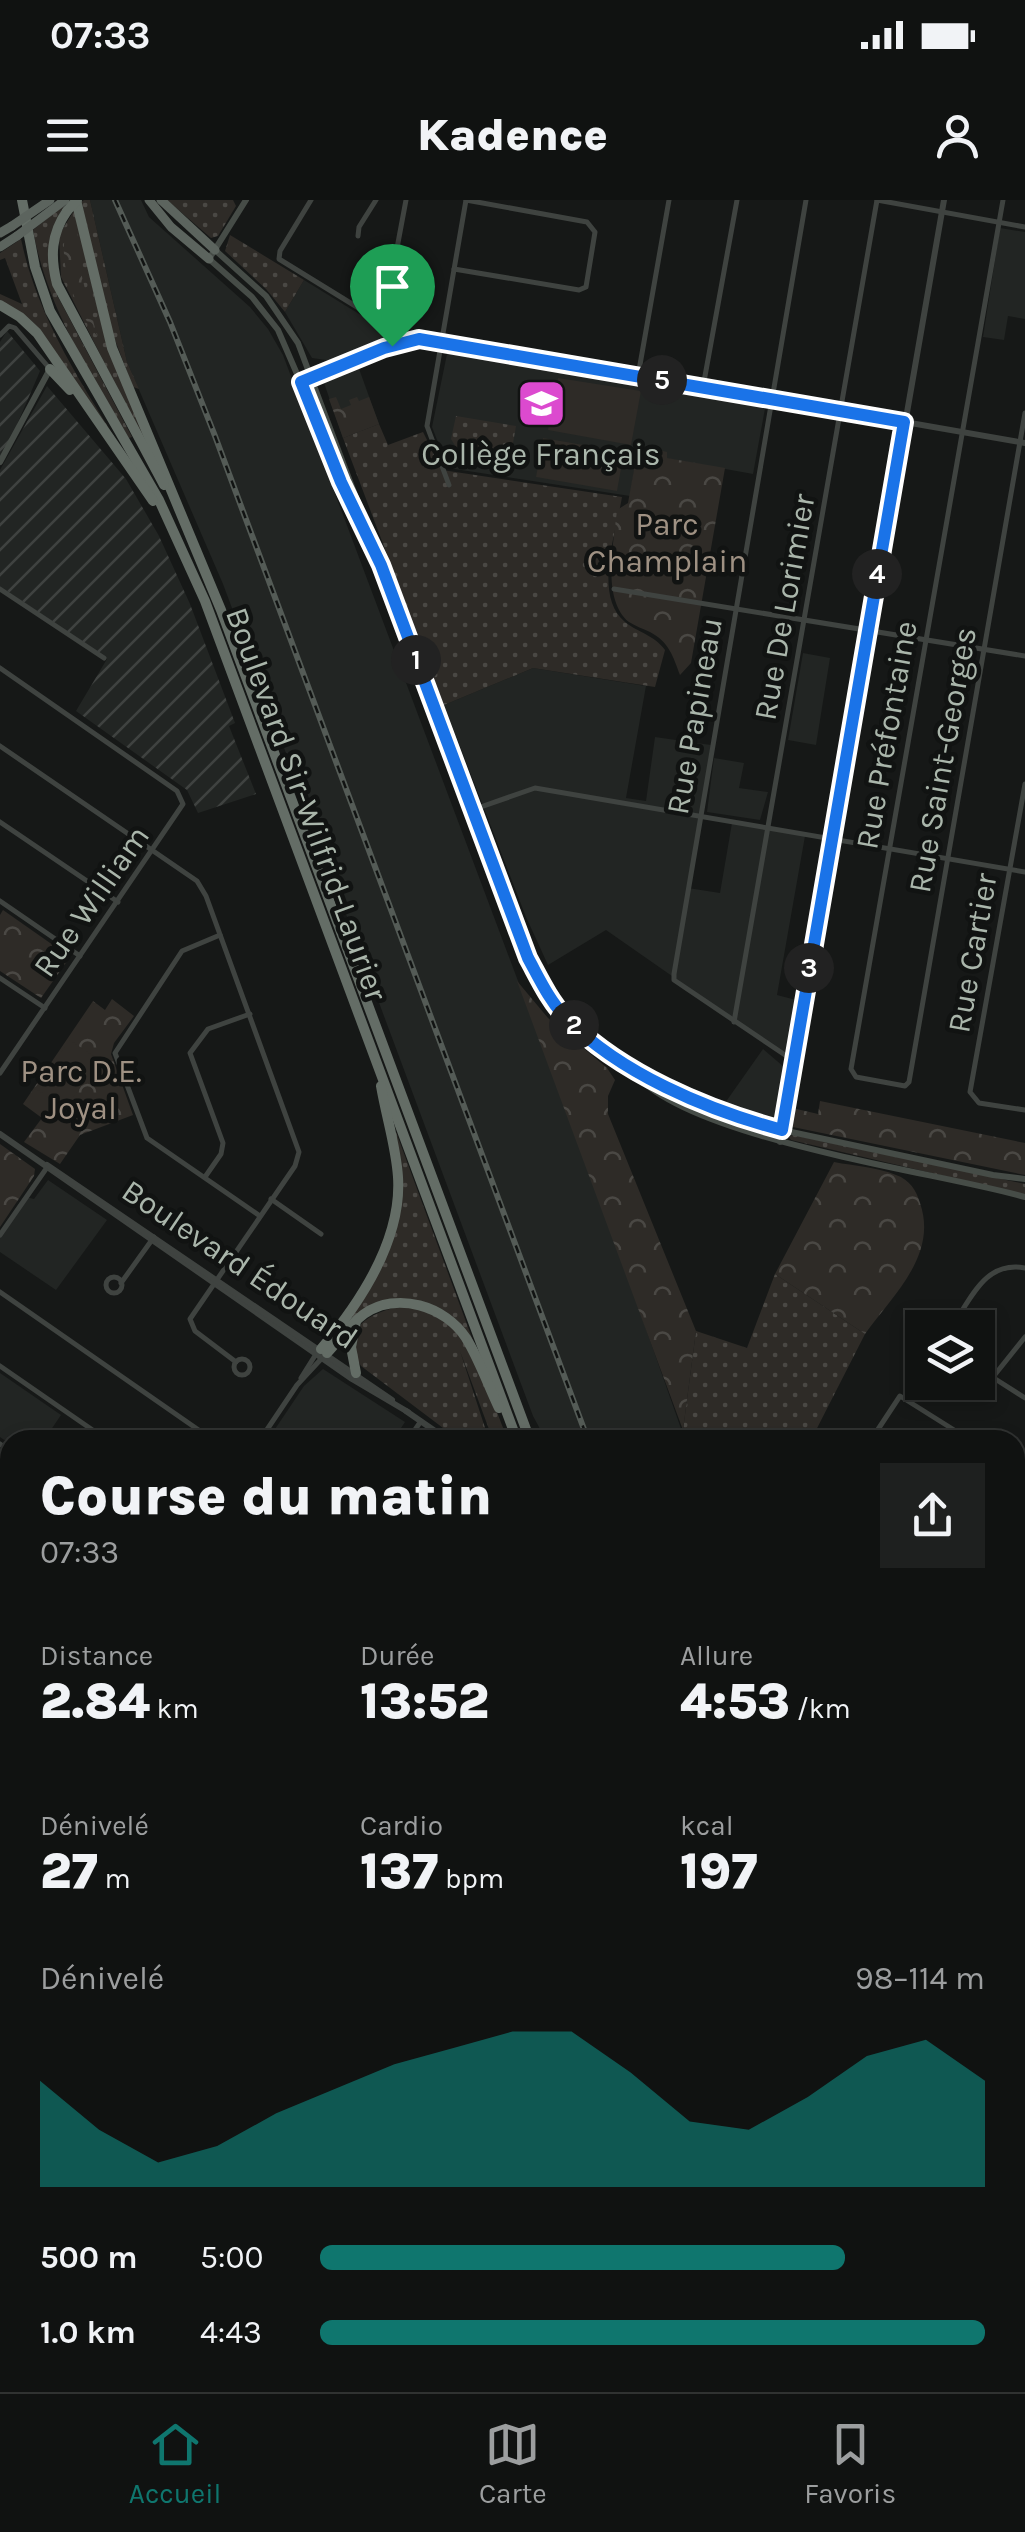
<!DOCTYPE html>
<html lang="fr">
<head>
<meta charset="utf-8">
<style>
  :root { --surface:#101211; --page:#1e201f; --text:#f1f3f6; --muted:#9c9e9f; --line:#303231; --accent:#0f766e }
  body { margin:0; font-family:Karla,sans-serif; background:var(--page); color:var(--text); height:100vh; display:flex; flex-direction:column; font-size:38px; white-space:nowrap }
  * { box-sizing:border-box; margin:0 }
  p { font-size:32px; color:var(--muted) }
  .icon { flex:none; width:55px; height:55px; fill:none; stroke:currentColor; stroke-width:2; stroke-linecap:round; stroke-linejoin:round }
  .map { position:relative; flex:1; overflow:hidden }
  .details { position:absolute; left:0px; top:1230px; width:1025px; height:962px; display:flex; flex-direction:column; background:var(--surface); border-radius:30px 30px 0 0; box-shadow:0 5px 15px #0003,0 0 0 2px var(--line) }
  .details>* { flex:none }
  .tools { position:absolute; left:905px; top:1110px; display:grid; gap:20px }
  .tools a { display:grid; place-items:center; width:90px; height:90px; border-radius:0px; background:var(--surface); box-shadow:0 5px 15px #0003,0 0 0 2px var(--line); font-size:50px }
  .pin { position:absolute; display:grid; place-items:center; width:85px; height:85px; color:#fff; margin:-102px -42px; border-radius:50% 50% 50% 0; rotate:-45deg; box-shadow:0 0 10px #0007 }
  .pin .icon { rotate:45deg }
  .km { position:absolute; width:50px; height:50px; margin:-25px; border-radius:50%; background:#222; color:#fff; font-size:28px; line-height:50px; text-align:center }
  .round { display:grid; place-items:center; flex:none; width:105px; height:105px; border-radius:0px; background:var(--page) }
  .overview { display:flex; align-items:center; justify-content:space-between; height:170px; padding:0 40px }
  h1 { font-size:55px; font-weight:800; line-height:75px }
  .figures { display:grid; grid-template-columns:repeat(3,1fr); gap:15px; height:170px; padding:10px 40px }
  .figures div { display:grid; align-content:center }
  .figures b { font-size:50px; font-weight:800 }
  .figures small { font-size:28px; font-weight:400 }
  .figures p { font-size:28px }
  .chart { height:280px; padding:20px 40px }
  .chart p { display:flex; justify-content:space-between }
  .chart svg { width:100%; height:180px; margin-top:10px; fill:var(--accent); opacity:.7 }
  ul { padding:0 40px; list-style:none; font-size:32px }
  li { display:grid; grid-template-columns:160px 120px 1fr; align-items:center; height:75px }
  li i { height:25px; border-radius:12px; background:var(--accent) }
  .status { display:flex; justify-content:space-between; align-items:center; height:70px; padding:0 50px; background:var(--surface); direction:ltr }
  .status svg { height:28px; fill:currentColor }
  header { display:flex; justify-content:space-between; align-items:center; height:130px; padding:0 40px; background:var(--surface); font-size:45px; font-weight:800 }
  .dock { display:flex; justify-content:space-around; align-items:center; height:140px; border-top:2px solid var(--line); background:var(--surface); font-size:28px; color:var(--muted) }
  .dock a { display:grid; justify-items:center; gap:5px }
  .dock .current { color:var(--accent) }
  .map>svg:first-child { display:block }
  .built { fill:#222523 }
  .industrial { fill:url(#industrial-furrows) }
  .grass { fill:url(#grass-dots) }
  .forest { fill:url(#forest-crowns) }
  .pitch { fill:#2e2b27 }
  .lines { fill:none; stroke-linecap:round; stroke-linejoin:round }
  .minor { stroke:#3f4340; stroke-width:5 }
  .tertiary { stroke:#3f4340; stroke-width:6 }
  .secondary { stroke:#464c47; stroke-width:6 }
  .trunk { stroke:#5c645e; stroke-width:9 }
  .motorway { stroke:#646d66; stroke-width:10 }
  .rail-casing { stroke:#545b56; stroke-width:6 }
  .rail { stroke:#111312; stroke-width:2.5; stroke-dasharray:8; stroke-linecap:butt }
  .trunk-bridge { stroke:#5c645e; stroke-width:9 }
  .motorway-bridge { stroke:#646d66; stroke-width:10 }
  .route-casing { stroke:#fff; stroke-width:20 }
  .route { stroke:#1a73e8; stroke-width:12 }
  .labels { text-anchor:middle; stroke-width:9; stroke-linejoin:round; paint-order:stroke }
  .poi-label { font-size:32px; fill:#aab6ab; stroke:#111312 }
  .park-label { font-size:32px; fill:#9f9183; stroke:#111312 }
  .street-label { font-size:32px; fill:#aab6ab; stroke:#111312 }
</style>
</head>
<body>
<div class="status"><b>07:33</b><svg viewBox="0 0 49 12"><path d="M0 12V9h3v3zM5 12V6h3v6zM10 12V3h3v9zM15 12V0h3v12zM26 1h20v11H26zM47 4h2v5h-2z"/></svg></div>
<header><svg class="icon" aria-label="menu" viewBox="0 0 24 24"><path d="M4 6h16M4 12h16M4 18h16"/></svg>Kadence<svg class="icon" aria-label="person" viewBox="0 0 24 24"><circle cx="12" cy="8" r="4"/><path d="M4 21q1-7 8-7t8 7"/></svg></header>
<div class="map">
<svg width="1025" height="2192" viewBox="0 0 1025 2192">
  <defs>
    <pattern id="industrial-furrows" width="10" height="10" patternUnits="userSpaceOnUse" patternTransform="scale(2.5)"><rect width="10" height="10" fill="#222523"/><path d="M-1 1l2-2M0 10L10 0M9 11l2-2" fill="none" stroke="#3f4240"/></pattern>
    <pattern id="grass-dots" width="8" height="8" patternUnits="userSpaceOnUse" patternTransform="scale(2.5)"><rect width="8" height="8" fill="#2e2b27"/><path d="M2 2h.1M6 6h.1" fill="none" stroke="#4a4844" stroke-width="1.8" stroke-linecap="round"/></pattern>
    <pattern id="forest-crowns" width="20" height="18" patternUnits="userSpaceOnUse" patternTransform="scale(2.5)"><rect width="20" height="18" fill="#2e2b27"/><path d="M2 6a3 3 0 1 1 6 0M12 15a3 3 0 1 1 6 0" fill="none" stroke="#4a4844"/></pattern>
  </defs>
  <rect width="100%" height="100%" fill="#161817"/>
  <g class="built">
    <path d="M90,0H141L149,17L250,107L268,129L283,155L610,1026L685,1240H546L533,1216L223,384L127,162Z"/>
    <path d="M1000,28L1025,32V119L1008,116L1004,140L983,137Z"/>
    <path d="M304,80L377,125L384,137L381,143L333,161L312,158L285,112Z"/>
    <path d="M451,150L766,203L753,274L637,253L630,296L448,268L432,227L447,154Z"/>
    <path d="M358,166L379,224L343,238L323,180Z"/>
    <path d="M803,453L830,458L816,545L788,540Z"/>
    <path d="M533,468L646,486L626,598L646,601L655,537L711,545L688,688L720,693L732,623L805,636L777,795L796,800L787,850L784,852L768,843L606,730L548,765L526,717L444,505Z"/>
    <path d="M714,558L744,563L739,588L768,592L760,620L707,612Z"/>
    <path d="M763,849L784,867L775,919L772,920L725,903Z"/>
    <path d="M48,980L107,1020L56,1090L0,1052V1035L26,997L34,999Z"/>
    <path d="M323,1169L405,1222L393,1240L269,1238L304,1186Z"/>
    <path d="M0,1173L61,1215L44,1240H10V1244L0,1237Z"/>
  </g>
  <g class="industrial">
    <path d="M7,131L40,171L3,257L0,255V142Z"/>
    <path d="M47,186L126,279L159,336L190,404L235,523L229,526L256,594L198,613L187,590L76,511L107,459L0,386V270Z"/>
    <path d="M707,2183H887L890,2192H756Z"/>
  </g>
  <g class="grass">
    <path d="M84,0H90L127,162L139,189L133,187L112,132L81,2Z"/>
    <path d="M167,0H233L236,6L218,36L211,38Z"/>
    <path d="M64,5L56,22L57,95L132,237L129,238C89,171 47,108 33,30Z"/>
    <path d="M75,9L95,99L144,231L143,239L61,77L59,35Z"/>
    <path d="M230,35L304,80L285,112L266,89L225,51Z"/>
    <path d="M21,39C39,126 91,197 136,272L38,130L0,102V94L22,104L5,58L0,60V53Z"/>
    <path d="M456,216L516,226L510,260L459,252L451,239Z"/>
    <path d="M379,224L388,245L423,232L442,270L622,297C616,333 593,395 625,422C639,433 654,435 665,450L655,487L533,468L444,505L343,238Z"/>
    <path d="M396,932L472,1138L469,1139L458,1125L396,1101L345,1126L395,1029Z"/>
    <path d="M793,935L1025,984V995L791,940L789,937Z"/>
    <path d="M775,1074L865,1134L811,1240H685L683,1230L696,1131L747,1148Z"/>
    <path d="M397,1107C414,1108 429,1110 443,1120C475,1143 493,1204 508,1240H493L460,1151L489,1240H459L361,1166C341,1129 366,1115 397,1107Z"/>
  </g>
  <g class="forest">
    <path d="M76,24L82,77L97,136C76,108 56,64 67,28Z"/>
    <path d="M336,197L341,209L351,205L349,200L357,197L359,201L369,197L379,224L343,238L329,199Z"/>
    <path d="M654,249L667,252V258L725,268L691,463L680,475C673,456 669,442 650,432C644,429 635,426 629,422C601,399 614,342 617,310L628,303L637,253L652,256Z"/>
    <path d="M3,710L70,757L41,798L0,771V715Z"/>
    <path d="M517,781L548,818L607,868L615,880L608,896V914L696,1131L683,1230Z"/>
    <path d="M112,799L134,816L114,843L111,854L133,915L80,935L60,964L24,942L42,918L23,904L93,801L105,810Z"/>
    <path d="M820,901L1025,943V975L788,926V907L818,914Z"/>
    <path d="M0,944L35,969L34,976L0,1027Z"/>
    <path d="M834,962C854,966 877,967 896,975C910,980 916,990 920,1003C938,1055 893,1095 865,1134L775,1074Z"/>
    <path d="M1015,2045L1025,2071V2192H961L957,2183L1015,2182Z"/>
  </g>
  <g class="pitch">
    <path d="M558,178L641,191L631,245L548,230Z"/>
    <path d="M543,238L624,252L617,291L536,277Z"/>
    <path d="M70,840L99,860L65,909L35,888Z"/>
  </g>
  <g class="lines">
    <g class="minor">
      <path d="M311,0L280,51L279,59L383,123L392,146"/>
      <path d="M877,0L1025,27"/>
      <path d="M1003,0L851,869L856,877L905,886L909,882L1025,213"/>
      <path d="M358,36L359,27L376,0"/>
      <path d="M454,69L579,90L586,87L595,32L587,22L466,0"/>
      <path d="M383,123L406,0"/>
      <path d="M0,135L9,126L15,128L50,169"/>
      <path d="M638,176L669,0"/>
      <path d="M703,187L737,0"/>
      <path d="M449,285L427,226L466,0"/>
      <path d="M0,389L104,458"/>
      <path d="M614,389L1025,456"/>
      <path d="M0,468L177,591L183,604L0,873"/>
      <path d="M0,546L197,681L206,696L299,952L295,966L190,1119L195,1131L236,1162"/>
      <path d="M1025,584L970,892L979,903L1025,910"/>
      <path d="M472,610L535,588L1025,672"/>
      <path d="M0,622L118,702"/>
      <path d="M0,701L80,756"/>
      <path d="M220,735L182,751L115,853L147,938L260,1016"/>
      <path d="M0,778L45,808"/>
      <path d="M734,822L877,0"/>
      <path d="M794,861L674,780V774L806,0"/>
      <path d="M205,977L221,954L223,943L190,853L208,829L250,814"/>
      <path d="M271,999L321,1034"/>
      <path d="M0,1035L48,966"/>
      <circle cx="114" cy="1085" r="8"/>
      <path d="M121,1083L154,1037"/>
      <path d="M0,1092L213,1240"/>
      <path d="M908,1123L922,1132"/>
      <path d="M951,1128C971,1099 985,1060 1025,1068"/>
      <circle cx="242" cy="1167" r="8"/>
      <path d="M0,1166L107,1240"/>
      <path d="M978,1168L1025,1198"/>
      <path d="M993,1177L1025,1137"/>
      <path d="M301,1178L316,1154"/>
      <path d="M260,1240L297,1185L322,1158"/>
      <path d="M408,1240L421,1221"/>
      <path d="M871,1240L900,1196L970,1240"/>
      <path d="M0,1244L10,1251"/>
      <path d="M1015,1270L1025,1277"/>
      <path d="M0,1320L10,1327"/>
      <path d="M1015,1344L1025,1324"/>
      <path d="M0,1388L10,1395"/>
      <path d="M1015,1404L1025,1411"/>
      <path d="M0,1452L10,1459"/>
      <path d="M1015,1479L1025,1481"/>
      <path d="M0,1498L10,1505"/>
      <path d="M1015,1541L1025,1543"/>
      <path d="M0,1583L10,1590"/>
      <path d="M0,1660L10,1667"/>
      <path d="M0,1725L10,1732"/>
      <path d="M1015,1789L1025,1791"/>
      <path d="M0,1791L10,1797"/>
      <path d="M0,1830L10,1816"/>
      <path d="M0,1857L10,1865"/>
      <path d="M1015,1861L1025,1857"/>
      <path d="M1015,1909L1025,1935"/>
      <path d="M0,1936L10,1943"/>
      <path d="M0,2010L10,2016"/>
      <path d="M0,2084L10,2091"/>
      <path d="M0,2159L10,2165"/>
      <path d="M35,2182L48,2192"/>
      <path d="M147,2182L160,2192"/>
      <path d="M250,2182L265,2192"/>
      <path d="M55,2192L61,2182"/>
      <path d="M287,2192L289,2182"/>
    </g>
    <g class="tertiary">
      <path d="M301,182L384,149L429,139L1025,243"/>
      <path d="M0,934L352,1179L408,1212"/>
      <path d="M780,942L944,0"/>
      <path d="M47,965L392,1200"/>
      <path d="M406,1211L448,1240"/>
      <path d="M1015,1709L1025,1710"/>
      <path d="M1015,1719L1025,1721"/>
      <path d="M893,2182L896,2192"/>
    </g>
    <g class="secondary">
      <path d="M246,0L209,59L252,97L278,130L361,322"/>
      <path d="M215,50L266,96L298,143L529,758L563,815L590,839L632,870L691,898L747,921L782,930L993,975L1025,979"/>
      <path d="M0,262L50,169"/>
      <path d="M633,871C683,939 938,972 1025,997"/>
    </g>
    <g class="trunk">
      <path d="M149,0L171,27L209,59"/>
      <path d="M161,0L215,50"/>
      <path d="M0,33L12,26"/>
      <path d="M0,47L17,36"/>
    </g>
    <g class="motorway">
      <path d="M22,0L35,67L50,111L159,300L205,401L517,1240"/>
      <path d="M76,0L112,148L221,410L530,1240"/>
      <path d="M67,11C51,34 50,57 57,84L164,285"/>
      <path d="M0,105L20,117L37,133L153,301"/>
      <path d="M50,169L70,190"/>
      <path d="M356,1121L351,1147L356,1173"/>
      <path d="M321,1149C360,1103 402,1039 398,977C396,946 386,916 381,886"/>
      <path d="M327,1153C340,1139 349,1125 364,1114C397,1091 445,1106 466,1138C479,1159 488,1185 499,1208"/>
      <path d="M904,2182L908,2192"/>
      <path d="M916,2182L920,2192"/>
    </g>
    <defs>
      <g id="rail">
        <path d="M115,0L170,122L215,236L588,1240"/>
        <path d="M938,2182L942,2192"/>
        <path d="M396,2192L400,2182"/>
      </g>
    </defs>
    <use href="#rail" class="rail-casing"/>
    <use href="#rail" class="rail"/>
    <g class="trunk-bridge">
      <path d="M12,26L50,0"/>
      <path d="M17,36L65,0"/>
    </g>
    <path class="motorway-bridge" d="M67,11L77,0"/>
  </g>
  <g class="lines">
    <defs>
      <path id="route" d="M419,139L904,222L782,930C707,910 619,873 565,817C549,800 539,778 528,758L381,365L341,282L301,182L384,148Z"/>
    </defs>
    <use href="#route" class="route-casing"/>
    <use href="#route" class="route"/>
  </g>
  <defs>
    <symbol id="university-square" viewBox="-11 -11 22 22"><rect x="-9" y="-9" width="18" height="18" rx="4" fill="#dc4acf" stroke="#111312"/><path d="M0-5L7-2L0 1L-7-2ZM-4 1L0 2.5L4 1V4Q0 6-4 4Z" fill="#fff"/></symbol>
  </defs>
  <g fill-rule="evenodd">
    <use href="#university-square" x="514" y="176" width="55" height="55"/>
  </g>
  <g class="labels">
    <g class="poi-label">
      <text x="541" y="265">Collège Français</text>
    </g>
    <g class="park-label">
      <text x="667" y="335">Parc<tspan x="667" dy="37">Champlain</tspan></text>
      <text x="81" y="882">Parc D.E.<tspan x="81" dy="37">Joyal</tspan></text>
    </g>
    <g class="street-label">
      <text transform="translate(784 407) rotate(-80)" y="11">Rue De Lorimier</text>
      <text transform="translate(694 516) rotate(-80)" y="11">Rue Papineau</text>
      <text transform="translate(886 535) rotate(-80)" y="11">Rue Préfontaine</text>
      <text transform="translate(942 560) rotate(-80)" y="11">Rue Saint-Georges</text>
      <text transform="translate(307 604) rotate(70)" y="11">Boulevard Sir-Wilfrid-Laurier</text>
      <text transform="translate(91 701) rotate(-55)" y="11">Rue William</text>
      <text transform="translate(972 753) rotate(-80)" y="11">Rue Cartier</text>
      <text transform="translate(240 1064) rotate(34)" y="11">Boulevard Édouard</text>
    </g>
  </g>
</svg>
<div class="tools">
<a><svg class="icon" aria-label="layers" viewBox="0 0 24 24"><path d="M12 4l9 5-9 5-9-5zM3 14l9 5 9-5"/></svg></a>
</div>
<div class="pin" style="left:392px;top:146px;background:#1e9e55"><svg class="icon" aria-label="arrive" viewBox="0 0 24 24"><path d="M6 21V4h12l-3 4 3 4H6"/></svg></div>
<b class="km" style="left:416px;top:460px">1</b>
<b class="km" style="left:574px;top:825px">2</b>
<b class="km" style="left:809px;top:768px">3</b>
<b class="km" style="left:877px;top:374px">4</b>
<b class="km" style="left:662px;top:180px">5</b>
<section class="details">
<div class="overview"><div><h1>Course du matin</h1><p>07:33</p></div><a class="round"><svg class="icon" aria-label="share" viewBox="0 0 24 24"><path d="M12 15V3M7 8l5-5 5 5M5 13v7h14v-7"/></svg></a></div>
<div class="figures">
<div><p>Distance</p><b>2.84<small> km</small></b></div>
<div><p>Durée</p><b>13:52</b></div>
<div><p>Allure</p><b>4:53<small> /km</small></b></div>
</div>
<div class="figures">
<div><p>Dénivelé</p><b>27<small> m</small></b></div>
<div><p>Cardio</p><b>137<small> bpm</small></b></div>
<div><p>kcal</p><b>197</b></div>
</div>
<div class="chart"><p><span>Dénivelé</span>98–114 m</p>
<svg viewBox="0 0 160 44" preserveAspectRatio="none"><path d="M0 44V18L10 30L20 38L30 34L40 26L50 20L60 14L70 10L80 6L90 6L100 16L110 28L120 30L130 22L140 12L150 8L160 18V44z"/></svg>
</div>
<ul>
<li><b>500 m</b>5:00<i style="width:79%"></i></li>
<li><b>1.0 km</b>4:43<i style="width:100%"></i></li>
</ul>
</section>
</div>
<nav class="dock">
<a class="current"><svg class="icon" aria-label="home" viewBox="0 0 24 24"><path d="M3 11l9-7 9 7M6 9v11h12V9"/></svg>Accueil</a>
<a><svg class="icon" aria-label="map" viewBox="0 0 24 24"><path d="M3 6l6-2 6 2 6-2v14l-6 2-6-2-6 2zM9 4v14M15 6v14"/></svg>Carte</a>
<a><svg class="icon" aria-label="saved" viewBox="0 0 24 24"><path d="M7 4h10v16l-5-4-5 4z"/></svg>Favoris</a>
</nav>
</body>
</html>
